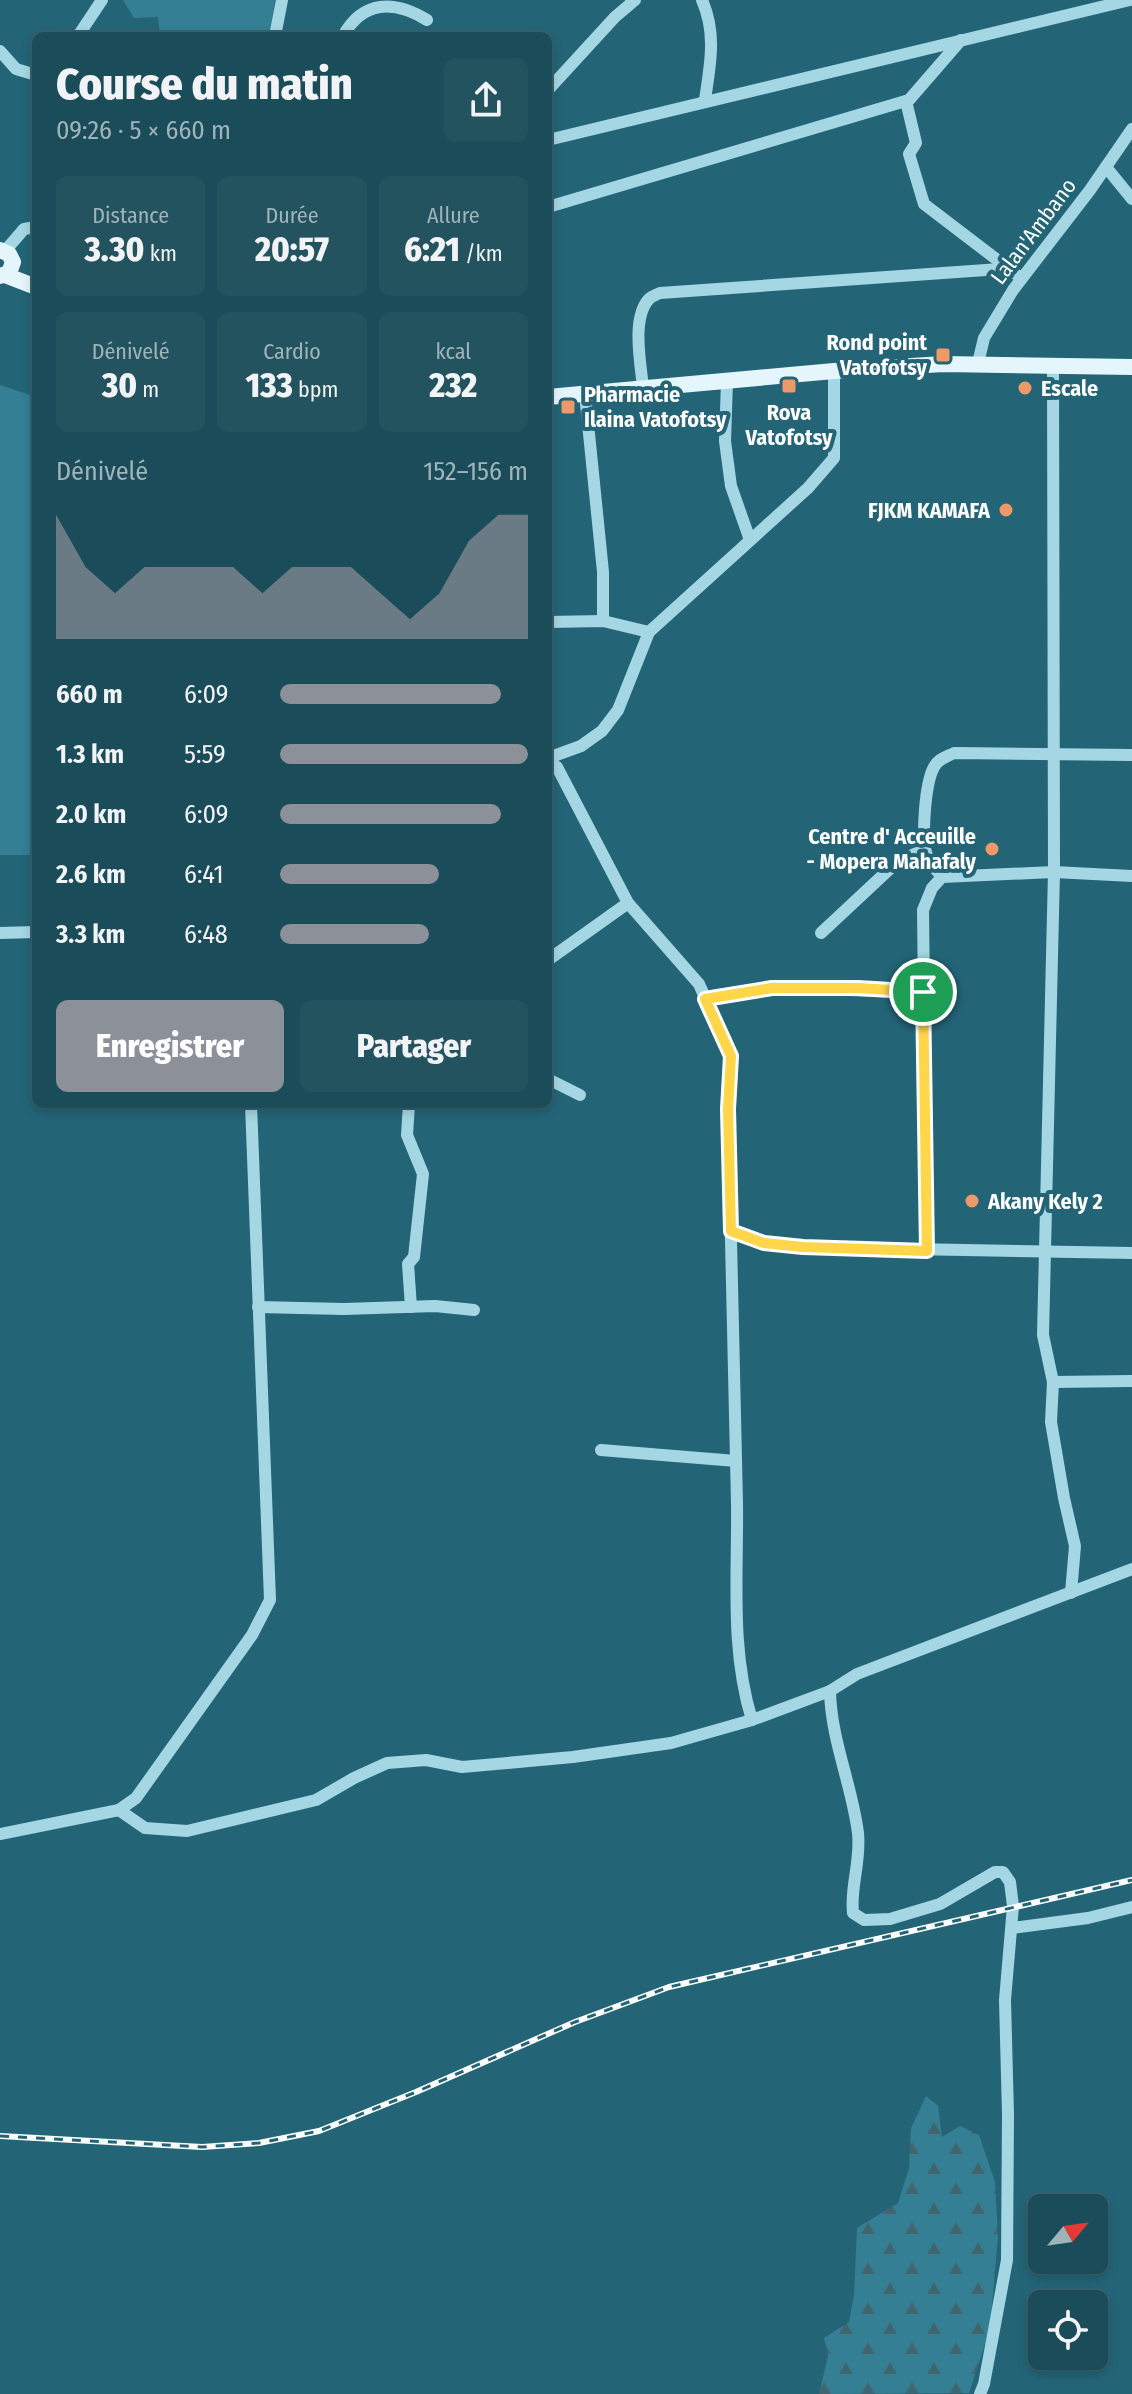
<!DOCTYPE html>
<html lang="fr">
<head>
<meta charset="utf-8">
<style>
  :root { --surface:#1a4c59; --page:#23535f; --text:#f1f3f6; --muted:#9fb4ba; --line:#38636f; --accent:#8c9099 }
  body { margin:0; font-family:"Fira Sans Condensed",sans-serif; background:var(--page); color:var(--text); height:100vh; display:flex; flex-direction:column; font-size:30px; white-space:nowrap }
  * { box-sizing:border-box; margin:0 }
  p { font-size:26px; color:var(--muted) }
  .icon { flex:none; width:44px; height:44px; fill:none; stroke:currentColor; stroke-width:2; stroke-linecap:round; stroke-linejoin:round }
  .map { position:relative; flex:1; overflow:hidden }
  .panel { position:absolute; left:32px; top:32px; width:520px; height:1076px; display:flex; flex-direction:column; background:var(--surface); border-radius:12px; box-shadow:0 4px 12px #0003,0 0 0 2px var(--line) }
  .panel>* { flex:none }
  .needle { width:52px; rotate:61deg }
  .tools { position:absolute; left:1028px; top:2194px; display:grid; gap:16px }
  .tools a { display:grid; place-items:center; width:80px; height:80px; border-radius:12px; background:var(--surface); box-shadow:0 4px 12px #0003,0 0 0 2px var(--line); font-size:40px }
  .pin { position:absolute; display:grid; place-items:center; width:68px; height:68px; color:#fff; margin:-34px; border:4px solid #fff; border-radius:50%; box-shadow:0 2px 8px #0007 }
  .round { display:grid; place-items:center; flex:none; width:84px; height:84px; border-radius:12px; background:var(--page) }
  .headline { display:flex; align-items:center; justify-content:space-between; height:136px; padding:0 24px }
  h1 { font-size:44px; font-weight:800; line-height:60px }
  .metrics { display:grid; grid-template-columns:repeat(3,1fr); gap:12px; height:136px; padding:8px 24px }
  .metrics div { display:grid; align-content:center; border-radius:12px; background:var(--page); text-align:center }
  .metrics b { font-size:34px; font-weight:800 }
  .metrics small { font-size:22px; font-weight:400 }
  .metrics p { font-size:22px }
  .chart { height:224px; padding:16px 24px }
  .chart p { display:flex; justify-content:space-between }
  .chart svg { width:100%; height:144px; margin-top:8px; fill:var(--accent); opacity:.7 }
  .action { display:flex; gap:16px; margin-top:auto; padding:16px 24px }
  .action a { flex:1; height:92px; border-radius:12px; background:var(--accent); color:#fff; font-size:32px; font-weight:800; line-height:92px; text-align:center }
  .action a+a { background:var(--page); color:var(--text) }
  ul { padding:0 24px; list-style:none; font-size:26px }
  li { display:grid; grid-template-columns:128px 96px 1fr; align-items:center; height:60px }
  li i { height:20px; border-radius:10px; background:var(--accent) }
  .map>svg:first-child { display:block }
  .green { fill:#347f93 }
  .forest { fill:url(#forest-firs) }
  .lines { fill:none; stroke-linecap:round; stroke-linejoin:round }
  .minor { stroke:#a4d7e3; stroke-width:12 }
  .major { stroke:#e4f6fc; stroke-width:16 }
  .rail-casing { stroke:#fff; stroke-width:6 }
  .rail { stroke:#236577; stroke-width:3; stroke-dasharray:9; stroke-linecap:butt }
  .route-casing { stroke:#fff; stroke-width:16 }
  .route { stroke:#ffd54a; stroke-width:10 }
  .poi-dot { fill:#ee9968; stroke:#236577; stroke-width:3 }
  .labels { text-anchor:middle; stroke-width:8; stroke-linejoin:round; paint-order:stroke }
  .street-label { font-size:22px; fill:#fff; stroke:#236577 }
  .poi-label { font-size:22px; font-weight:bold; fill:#fff; stroke:#236577; text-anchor:end }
</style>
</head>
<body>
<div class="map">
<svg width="1132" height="2394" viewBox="0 0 1132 2394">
  <defs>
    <pattern id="forest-firs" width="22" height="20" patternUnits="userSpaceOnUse" patternTransform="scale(2)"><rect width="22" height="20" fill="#347f93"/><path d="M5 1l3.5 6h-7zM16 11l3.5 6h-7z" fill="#406670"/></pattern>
  </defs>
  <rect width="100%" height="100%" fill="#236577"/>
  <g class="green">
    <path d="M123,0H275L269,36H160L158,17L134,18Z"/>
    <path d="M0,385L36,397V855H0Z"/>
  </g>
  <path class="forest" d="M926,2096L938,2106L942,2137L960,2126L979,2135L995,2182L998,2236L990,2329L969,2393L819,2394L828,2356L824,2338L849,2322L854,2295L857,2228L898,2203L909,2168L911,2128Z"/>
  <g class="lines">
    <g class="minor">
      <path d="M702,0C717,34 710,65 705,100"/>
      <path d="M78,36L102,0"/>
      <path d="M275,36L282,0"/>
      <path d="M343,36C363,0 394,0 427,20"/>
      <path d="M0,51L16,69L36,75"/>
      <path d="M548,90L615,17L635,0"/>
      <path d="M906,101L916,143L909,154L924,204L1021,278"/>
      <path d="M548,140L1130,0"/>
      <path d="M1106,167L1132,199"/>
      <path d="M548,207L909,100L961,40"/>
      <path d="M5,251L24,229L36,227"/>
      <path d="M978,363L984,338L1013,290L1090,190L1132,129"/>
      <path d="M1053,365L1054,872L1043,1335L1053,1382L1051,1422L1064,1498L1075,1546L1071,1593"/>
      <path d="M727,381L725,441L731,486L750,540"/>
      <path d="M643,388C641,365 631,318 649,299C652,296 656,295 660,293L1000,269L1004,263"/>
      <path d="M585,394L603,572V621"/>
      <path d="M548,622L603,621L649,632"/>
      <path d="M548,758L581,746L602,731L618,710L649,632L808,488L834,458V371"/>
      <path d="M548,761L557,767L628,903L699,984L731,1056L728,1109C732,1241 734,1372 737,1503C738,1576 730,1649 752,1720"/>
      <path d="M942,877C937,870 929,864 927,856C921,839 925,783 934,767C938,759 946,757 954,753L1132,755"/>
      <path d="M0,933L36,932"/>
      <path d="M821,933L896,863L925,849"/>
      <path d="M548,960L628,903"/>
      <path d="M705,999L772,988L923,992"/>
      <path d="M548,1079L580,1095"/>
      <path d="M409,1104L407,1135L423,1174L414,1257L408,1264L411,1307"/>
      <path d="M731,1231L764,1243L803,1247L1132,1253"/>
      <path d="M927,1251L923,910L932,888L942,877L1054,872L1132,876"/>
      <path d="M258,1307L344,1309L435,1306L474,1310"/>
      <path d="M1053,1382L1132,1381"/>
      <path d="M601,1450L736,1461"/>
      <path d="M830,1691C831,1740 852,1785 858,1833C861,1863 850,1886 853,1913L864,1920L890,1919L940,1904L995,1872H1003L1010,1882L1013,1906L1005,2000L1008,2114L1007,2260L984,2384L980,2394"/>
      <path d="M119,1810L145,1828L187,1831L316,1800L354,1778L387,1763L426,1760L462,1767L573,1757L671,1743L752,1720L830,1691L857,1674L1132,1569"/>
      <path d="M0,1834L119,1810L136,1798L252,1635L270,1600L251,1104"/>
      <path d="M1012,1928L1088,1918L1132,1907"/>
    </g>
    <g class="major">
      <path d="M0,250L9,254L13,262L9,273L0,276"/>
      <path d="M5,275L36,287"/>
      <path d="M548,397L834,371L943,364L1132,367"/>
    </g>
    <defs>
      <path id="rail" d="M0,2136L202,2147L259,2143L319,2131L416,2092L575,2022L669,1987L1132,1880"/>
    </defs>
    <use href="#rail" class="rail-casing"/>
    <use href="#rail" class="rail"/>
  </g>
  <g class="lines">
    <defs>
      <path id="route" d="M772,988H858L923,992L927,1251L803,1247L764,1243L731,1231L728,1109L731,1056L705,999Z"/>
    </defs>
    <use href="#route" class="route-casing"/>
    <use href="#route" class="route"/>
  </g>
  <g class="poi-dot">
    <rect x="935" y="347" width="16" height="16" rx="4"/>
    <rect x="781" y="378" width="16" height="16" rx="4"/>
    <circle cx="1025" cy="388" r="8"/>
    <rect x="560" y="399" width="16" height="16" rx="4"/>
    <circle cx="1006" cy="510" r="8"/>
    <circle cx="992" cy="849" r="8"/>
    <circle cx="972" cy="1201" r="8"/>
  </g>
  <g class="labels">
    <g class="street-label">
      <text transform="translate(1033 231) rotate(-53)" y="8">Lalan'Ambano</text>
    </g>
    <g class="poi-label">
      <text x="927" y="350">Rond point<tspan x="927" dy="25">Vatofotsy</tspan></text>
      <text x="1041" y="396" text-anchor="start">Escale</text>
      <text x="584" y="402" text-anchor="start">Pharmacie<tspan x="584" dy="25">Ilaina Vatofotsy</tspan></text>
      <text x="789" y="420" text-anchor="middle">Rova<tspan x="789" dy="25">Vatofotsy</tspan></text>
      <text x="990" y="518">FJKM KAMAFA</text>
      <text x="976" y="844">Centre d' Acceuille<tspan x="976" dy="25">- Mopera Mahafaly</tspan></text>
      <text x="988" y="1209" text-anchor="start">Akany Kely 2</text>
    </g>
  </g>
</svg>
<div class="tools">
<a><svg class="needle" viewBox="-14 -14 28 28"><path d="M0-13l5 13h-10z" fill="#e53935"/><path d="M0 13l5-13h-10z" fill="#9fb4ba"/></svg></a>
<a><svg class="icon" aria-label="locate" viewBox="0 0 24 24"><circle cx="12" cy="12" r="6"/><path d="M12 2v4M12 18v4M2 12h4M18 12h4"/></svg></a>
</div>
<div class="pin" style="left:923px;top:992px;background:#1e9e55"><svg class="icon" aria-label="arrive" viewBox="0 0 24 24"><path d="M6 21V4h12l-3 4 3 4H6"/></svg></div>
<section class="panel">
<div class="headline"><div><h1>Course du matin</h1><p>09:26 · 5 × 660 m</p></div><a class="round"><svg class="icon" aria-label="share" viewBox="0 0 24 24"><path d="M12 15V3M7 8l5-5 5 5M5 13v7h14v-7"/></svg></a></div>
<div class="metrics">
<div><p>Distance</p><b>3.30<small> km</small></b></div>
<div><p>Durée</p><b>20:57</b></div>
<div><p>Allure</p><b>6:21<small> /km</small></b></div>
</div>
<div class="metrics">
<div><p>Dénivelé</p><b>30<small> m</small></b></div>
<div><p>Cardio</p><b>133<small> bpm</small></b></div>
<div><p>kcal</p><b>232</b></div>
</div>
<div class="chart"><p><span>Dénivelé</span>152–156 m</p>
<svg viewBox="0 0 160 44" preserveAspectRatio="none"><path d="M0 44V6L10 22L20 30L30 22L40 22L50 22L60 22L70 30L80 22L90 22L100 22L110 30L120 38L130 30L140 14L150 6L160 6V44z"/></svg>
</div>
<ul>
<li><b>660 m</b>6:09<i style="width:89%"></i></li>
<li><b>1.3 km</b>5:59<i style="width:100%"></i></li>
<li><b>2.0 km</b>6:09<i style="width:89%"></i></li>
<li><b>2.6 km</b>6:41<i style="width:64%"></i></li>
<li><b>3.3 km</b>6:48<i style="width:60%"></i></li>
</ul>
<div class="action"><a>Enregistrer</a><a>Partager</a></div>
</section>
</div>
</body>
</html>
